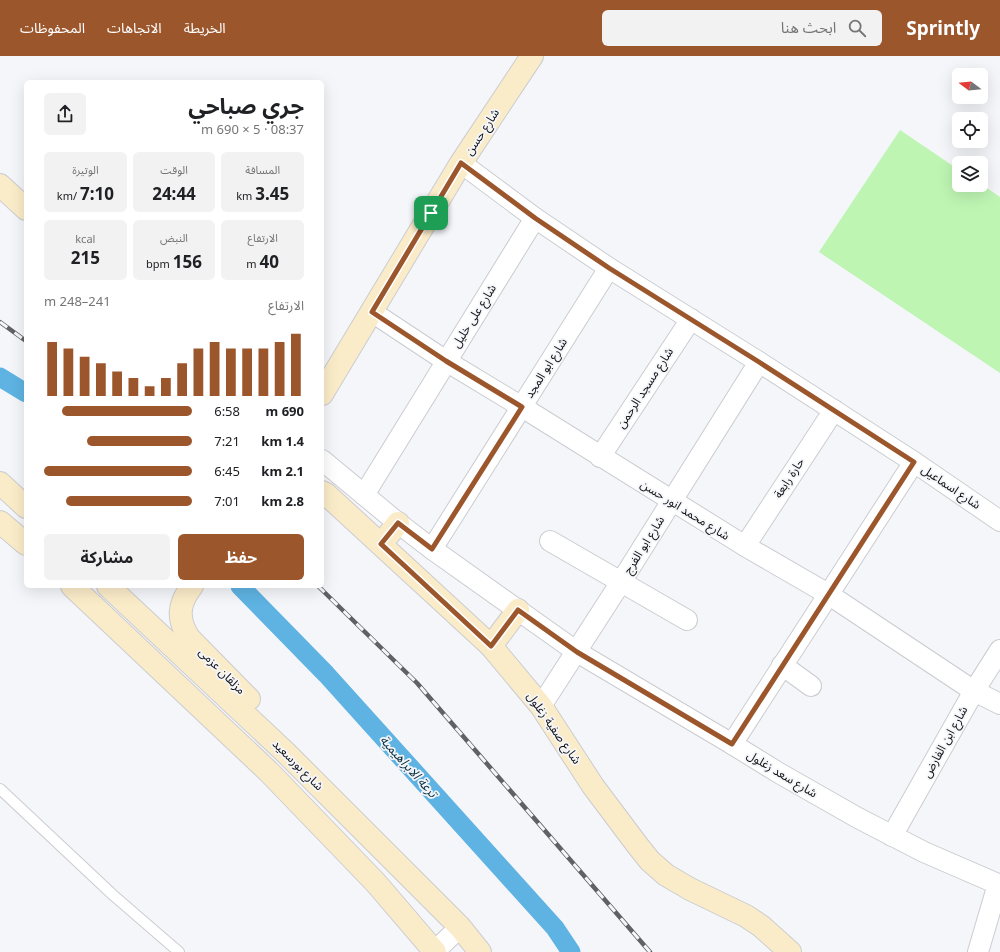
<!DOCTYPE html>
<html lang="ar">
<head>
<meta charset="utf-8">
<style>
  :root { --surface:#fff; --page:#f2f2f2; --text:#202124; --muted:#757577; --accent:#9c562c }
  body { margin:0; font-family:"Noto Sans","Noto Sans Arabic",sans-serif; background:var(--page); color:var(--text); direction:rtl; height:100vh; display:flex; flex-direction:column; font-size:15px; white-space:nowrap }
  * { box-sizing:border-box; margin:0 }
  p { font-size:13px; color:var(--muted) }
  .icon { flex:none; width:22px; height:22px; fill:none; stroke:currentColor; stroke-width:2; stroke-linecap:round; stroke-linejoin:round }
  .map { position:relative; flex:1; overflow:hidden; direction:ltr }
  .details { position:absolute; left:24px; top:24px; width:300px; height:508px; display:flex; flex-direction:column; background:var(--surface); border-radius:6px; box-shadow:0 4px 16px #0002; direction:rtl }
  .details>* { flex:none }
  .needle { width:26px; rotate:286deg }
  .fabs { position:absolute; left:952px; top:12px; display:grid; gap:8px }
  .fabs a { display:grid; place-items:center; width:36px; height:36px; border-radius:6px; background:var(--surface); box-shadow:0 4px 16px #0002; font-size:20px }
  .pin { position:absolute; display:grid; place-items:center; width:34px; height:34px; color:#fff; margin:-17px; border-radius:8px; box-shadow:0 2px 6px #0006 }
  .round { display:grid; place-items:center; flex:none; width:42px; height:42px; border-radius:6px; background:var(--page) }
  .summary { display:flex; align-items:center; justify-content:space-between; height:68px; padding:0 20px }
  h1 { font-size:22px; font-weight:700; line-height:30px }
  .figures { display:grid; grid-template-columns:repeat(3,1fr); gap:6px; height:68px; padding:4px 20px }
  .figures div { display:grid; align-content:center; border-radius:6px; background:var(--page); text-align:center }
  .figures b { font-size:17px; font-weight:700 }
  .figures small { font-size:11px; font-weight:400 }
  .figures p { font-size:11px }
  .chart { height:112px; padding:8px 20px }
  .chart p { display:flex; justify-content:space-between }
  .chart svg { width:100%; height:72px; margin-top:4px; stroke:var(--accent); stroke-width:6 }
  .cta { display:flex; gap:8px; margin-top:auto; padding:8px 20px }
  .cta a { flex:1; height:46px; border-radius:6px; background:var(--accent); color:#fff; font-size:16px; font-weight:700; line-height:46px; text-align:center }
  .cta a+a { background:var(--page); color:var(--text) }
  ul { padding:0 20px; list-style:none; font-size:13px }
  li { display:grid; grid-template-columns:64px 48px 1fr; align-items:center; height:30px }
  li i { height:10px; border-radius:5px; background:var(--accent) }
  header { display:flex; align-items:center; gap:24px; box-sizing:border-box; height:56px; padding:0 20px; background:var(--accent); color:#fff }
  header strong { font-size:19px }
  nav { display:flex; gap:22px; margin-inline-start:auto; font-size:14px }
  .search { width:280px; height:36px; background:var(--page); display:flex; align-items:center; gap:10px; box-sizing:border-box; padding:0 14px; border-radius:6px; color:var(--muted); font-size:15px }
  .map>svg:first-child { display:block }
  .green { fill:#bef5b3 }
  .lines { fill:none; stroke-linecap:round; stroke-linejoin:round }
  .canal { stroke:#5eb3e2; stroke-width:19 }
  .lane-casing { stroke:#cbccd0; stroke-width:12 }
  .street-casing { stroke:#cbccd0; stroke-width:22 }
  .secondary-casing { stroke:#cbccd0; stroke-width:24 }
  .lane { stroke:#fff; stroke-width:10 }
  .street { stroke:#fff; stroke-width:20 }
  .secondary { stroke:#fbecc9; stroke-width:22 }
  .rail-casing { stroke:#616164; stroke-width:4.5 }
  .rail { stroke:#f5f6fa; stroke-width:3; stroke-dasharray:9; stroke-linecap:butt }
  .route-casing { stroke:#fff; stroke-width:8 }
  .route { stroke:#9c562c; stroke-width:5 }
  .labels { text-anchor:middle; stroke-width:3.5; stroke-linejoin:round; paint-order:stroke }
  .street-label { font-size:12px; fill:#101012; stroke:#f5f6fa }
  .water-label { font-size:13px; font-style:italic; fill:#0e3448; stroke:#f5f6fa }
</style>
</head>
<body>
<header>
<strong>Sprintly</strong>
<div class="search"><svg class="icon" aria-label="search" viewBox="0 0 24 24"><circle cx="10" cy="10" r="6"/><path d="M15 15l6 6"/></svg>ابحث هنا</div>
<nav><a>الخريطة</a><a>الاتجاهات</a><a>المحفوظات</a></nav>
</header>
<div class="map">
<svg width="1000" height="896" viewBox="0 0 1000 896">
  <rect width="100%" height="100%" fill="#f5f6fa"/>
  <path class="green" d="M900,74L959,114V129L981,128L1000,141V317L819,196Z"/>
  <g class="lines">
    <g class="canal">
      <path d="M0,321L26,337"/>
      <path d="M240,530L326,618L555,872L571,896"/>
    </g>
    <defs>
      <path id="lane" d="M0,733L113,839L179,896"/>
      <g id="street">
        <path d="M461,107L535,162L609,212L759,306L914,406L1000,465"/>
        <path d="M372,256L446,305L522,351L745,490L828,538L974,635L1000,648"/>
        <path d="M600,401L691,263"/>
        <path d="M322,404L398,467L432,493L577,596L732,688L779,717L858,762L924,796L1000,829"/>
        <path d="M364,439L535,162"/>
        <path d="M550,485L687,564"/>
        <path d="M745,490L834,354"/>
        <path d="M432,493L609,212"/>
        <path d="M782,609L811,630"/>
        <path d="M541,650L621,526L759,306"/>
        <path d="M732,688L914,406"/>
        <path d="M892,780L974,635L1000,594"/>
        <path d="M434,896L460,871"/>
        <path d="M978,896L998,828"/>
      </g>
      <g id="secondary">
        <path d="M0,129L26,153"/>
        <path d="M322,338L461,107L532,0"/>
        <path d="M0,427L26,451"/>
        <path d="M322,436L326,438L491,590L541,650L593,730L638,790L650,805L666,819L690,833L746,860L761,870L790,896"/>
        <path d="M0,466L26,488"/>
        <path d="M381,488L398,467"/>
        <path d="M72,530L269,716L376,827L435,896"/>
        <path d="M108,530L285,696L460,871L480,896"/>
        <path d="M192,530C178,548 177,563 189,582L249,643"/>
        <path d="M491,590L518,554"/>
      </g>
    </defs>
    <use href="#lane" class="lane-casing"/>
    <use href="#street" class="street-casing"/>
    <use href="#secondary" class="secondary-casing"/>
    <use href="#lane" class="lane"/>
    <use href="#street" class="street"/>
    <use href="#secondary" class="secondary"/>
    <defs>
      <g id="rail">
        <path d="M0,266L26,285"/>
        <path d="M318,530L417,627L650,896"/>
      </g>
    </defs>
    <use href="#rail" class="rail-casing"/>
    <use href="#rail" class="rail"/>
  </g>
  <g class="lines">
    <defs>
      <path id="route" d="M461,107L535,162L609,212L759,306L914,406L732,688L577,596L518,554L491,590L381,488L398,467L432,493L522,351L446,305L372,256Z"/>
    </defs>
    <use href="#route" class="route-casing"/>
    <use href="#route" class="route"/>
  </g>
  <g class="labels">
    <g class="street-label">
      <text transform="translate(482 76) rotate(-57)" y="4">شارع حسن</text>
      <text transform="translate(474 260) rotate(-58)" y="4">شارع على خليل</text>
      <text transform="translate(546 312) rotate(-58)" y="4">شارع ابو المجد</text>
      <text transform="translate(645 332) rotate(-57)" y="4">شارع مسجد الرحمن</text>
      <text transform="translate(789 422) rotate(-57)" y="4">حارة رابعة</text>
      <text transform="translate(951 431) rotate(34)" y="4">شارع اسماعيل</text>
      <text transform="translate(685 454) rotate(32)" y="4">شارع محمد انور حسن</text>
      <text transform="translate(644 489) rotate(-58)" y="4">شارع ابو الفرج</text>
      <text transform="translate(222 615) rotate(45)" y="4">مزلقان عزمى</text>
      <text transform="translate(554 672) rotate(55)" y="4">شارع صفية زغلول</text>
      <text transform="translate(945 686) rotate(-61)" y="4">شارع ابن الفارض</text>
      <text transform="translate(298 709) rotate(45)" y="4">شارع بورسعيد</text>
      <text transform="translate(782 718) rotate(31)" y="4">شارع سعد زغلول</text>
    </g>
    <g class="water-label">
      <text transform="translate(409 710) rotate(48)" y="5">ترعة الابراهيمية</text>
    </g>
  </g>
</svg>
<div class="fabs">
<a><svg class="needle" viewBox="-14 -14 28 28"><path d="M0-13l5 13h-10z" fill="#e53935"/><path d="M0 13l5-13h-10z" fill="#757577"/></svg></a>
<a><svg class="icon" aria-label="locate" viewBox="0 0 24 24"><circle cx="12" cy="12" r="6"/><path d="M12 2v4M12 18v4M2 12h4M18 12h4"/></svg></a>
<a><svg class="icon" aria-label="layers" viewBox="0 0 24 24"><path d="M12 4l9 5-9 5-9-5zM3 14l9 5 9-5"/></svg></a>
</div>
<div class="pin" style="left:431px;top:157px;background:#1e9e55"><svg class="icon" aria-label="arrive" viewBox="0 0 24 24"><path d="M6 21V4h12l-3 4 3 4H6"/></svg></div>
<section class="details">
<div class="summary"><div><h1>جري صباحي</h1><p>08:37 · 5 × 690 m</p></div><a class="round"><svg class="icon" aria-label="share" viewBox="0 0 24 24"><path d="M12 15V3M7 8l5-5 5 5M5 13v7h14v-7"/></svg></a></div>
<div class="figures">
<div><p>المسافة</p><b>3.45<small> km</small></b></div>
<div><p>الوقت</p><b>24:44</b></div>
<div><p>الوتيرة</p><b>7:10<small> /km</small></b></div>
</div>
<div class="figures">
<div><p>الارتفاع</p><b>40<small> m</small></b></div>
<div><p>النبض</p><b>156<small> bpm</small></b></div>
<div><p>kcal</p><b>215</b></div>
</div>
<div class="chart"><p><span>الارتفاع</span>241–248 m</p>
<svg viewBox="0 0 160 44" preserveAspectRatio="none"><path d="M5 44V11M15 44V15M25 44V20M35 44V24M45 44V29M55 44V33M65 44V38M75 44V33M85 44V24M95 44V15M105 44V11M115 44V15M125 44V15M135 44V15M145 44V11M155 44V6"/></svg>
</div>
<ul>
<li><b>690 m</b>6:58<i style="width:88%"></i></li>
<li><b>1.4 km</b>7:21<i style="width:71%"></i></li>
<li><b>2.1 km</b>6:45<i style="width:100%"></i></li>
<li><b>2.8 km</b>7:01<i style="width:85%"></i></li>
</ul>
<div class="cta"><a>حفظ</a><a>مشاركة</a></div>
</section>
</div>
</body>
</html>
